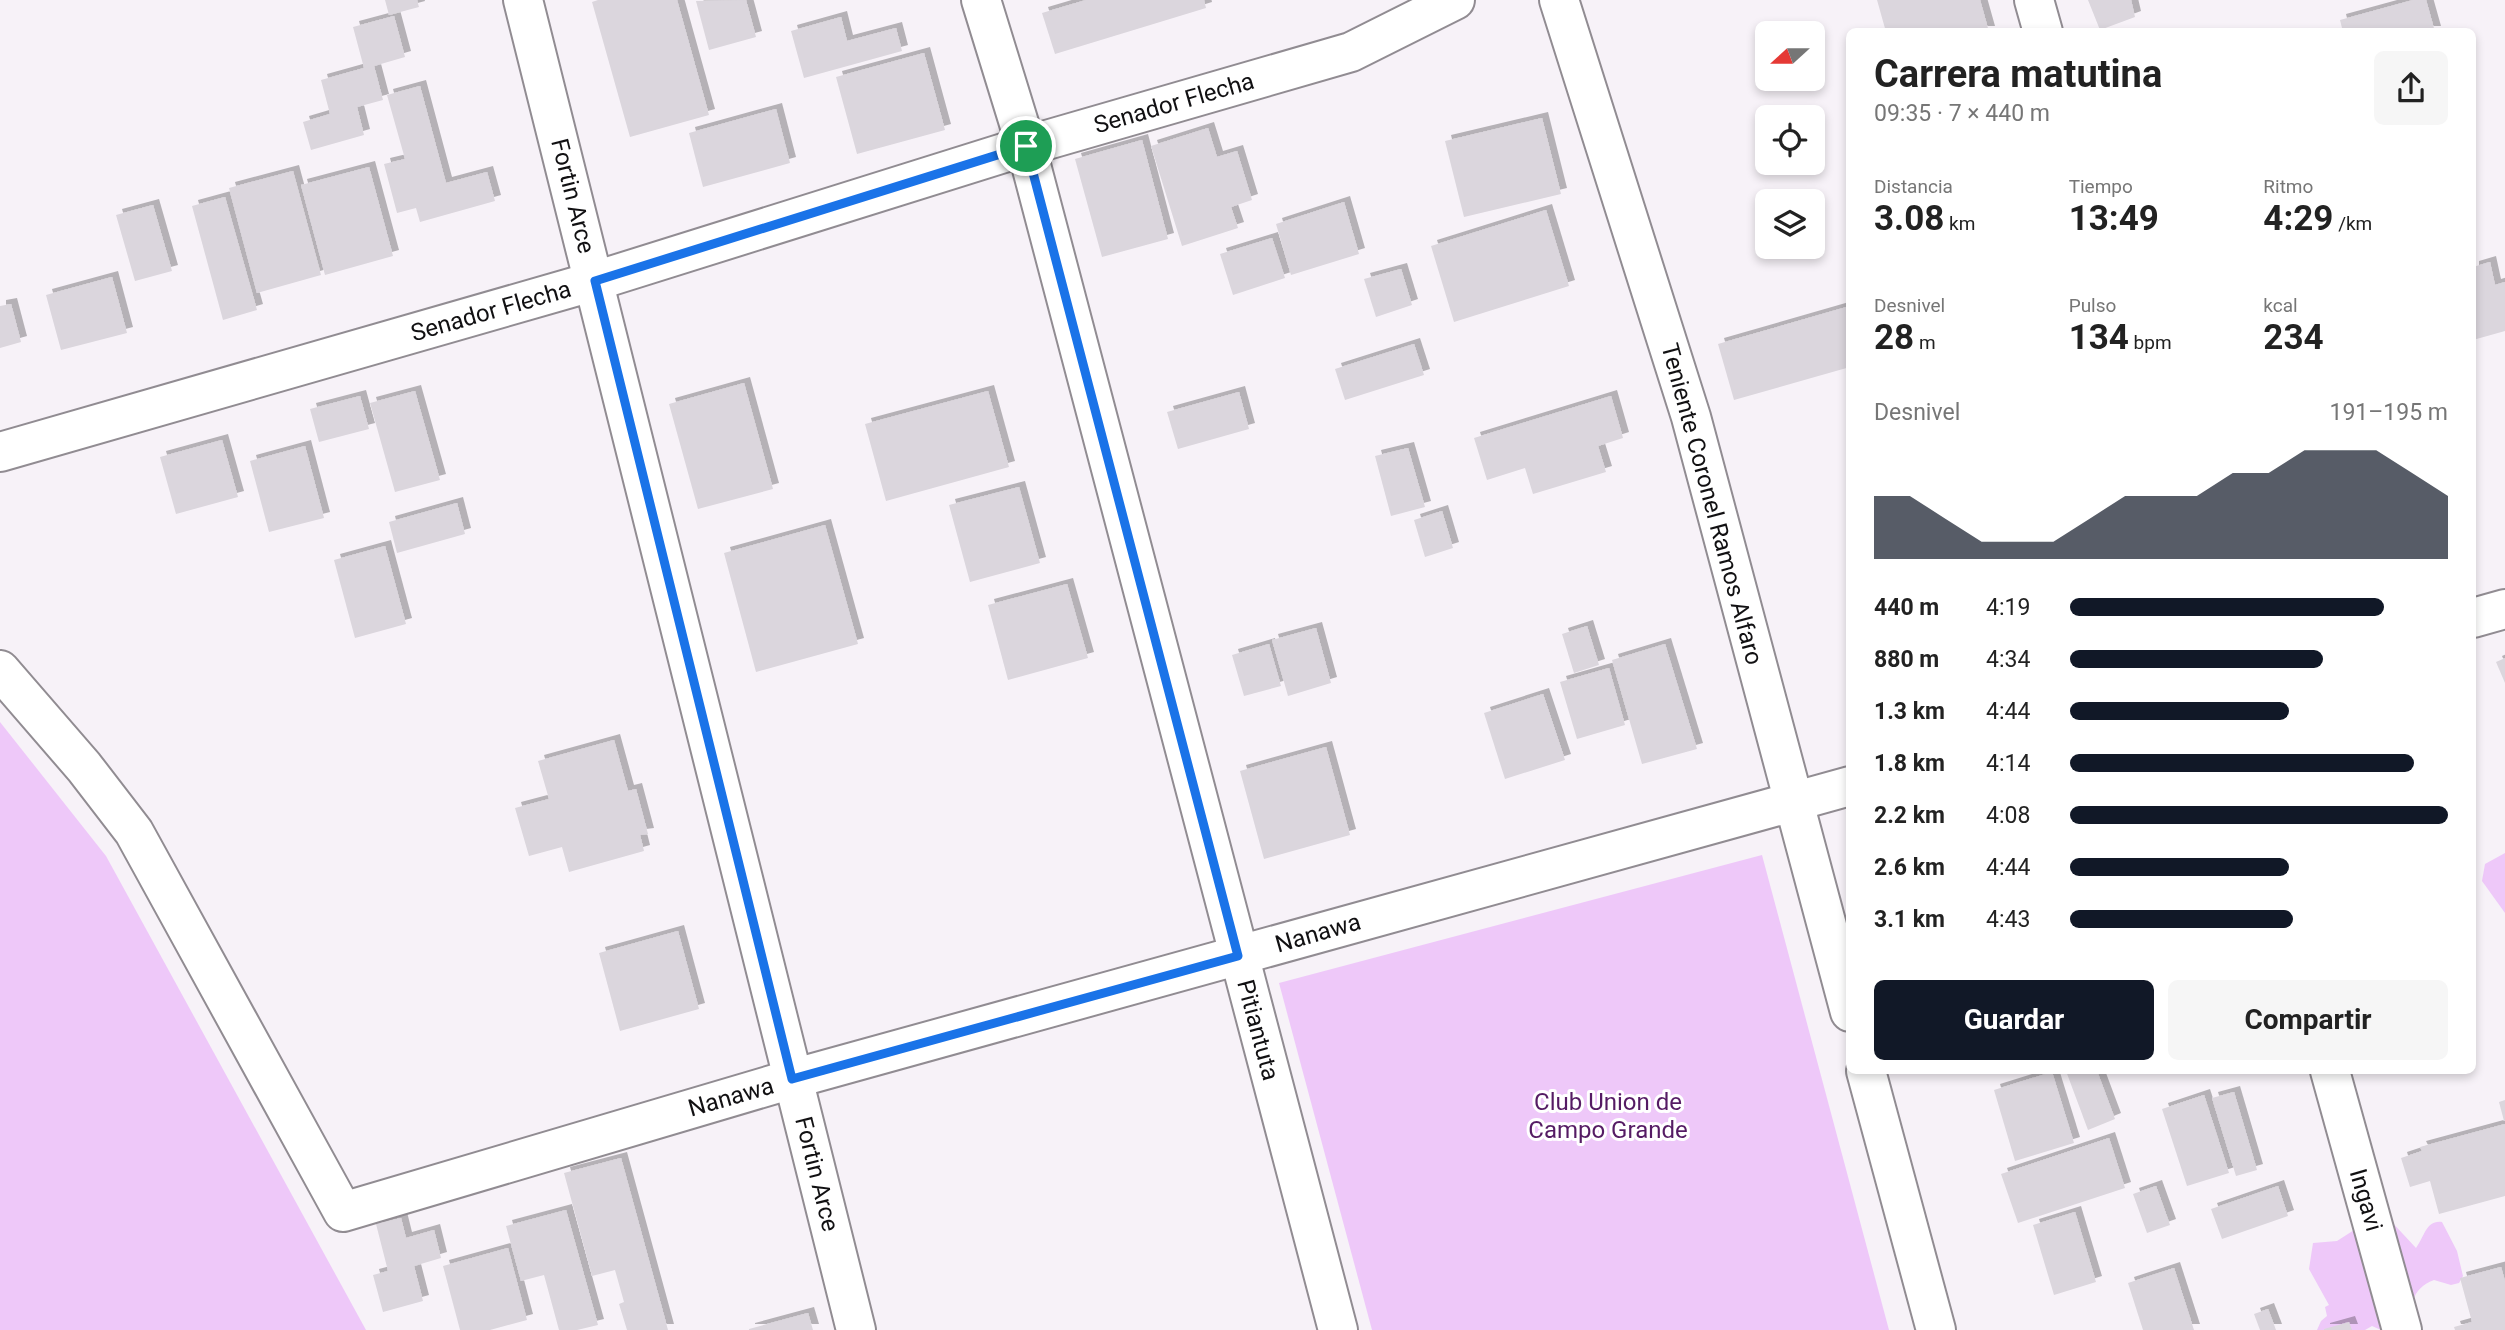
<!DOCTYPE html>
<html lang="es">
<head>
<meta charset="utf-8">
<style>
  :root { --surface:#fff; --page:#f6f6f6; --text:#222; --muted:#767676; --accent:#111827 }
  body { margin:0; font-family:Roboto,sans-serif; background:var(--page); color:var(--text); height:100vh; display:flex; flex-direction:column; font-size:26px; white-space:nowrap }
  * { box-sizing:border-box; margin:0 }
  p { font-size:23px; color:var(--muted) }
  .icon { flex:none; width:38px; height:38px; fill:none; stroke:currentColor; stroke-width:2; stroke-linecap:round; stroke-linejoin:round }
  .map { position:relative; flex:1; overflow:hidden }
  .panel { position:absolute; left:1846px; top:28px; width:630px; height:1046px; display:flex; flex-direction:column; background:var(--surface); border-radius:10px; box-shadow:0 4px 10px #0003 }
  .panel>* { flex:none }
  .needle { width:46px; rotate:249deg }
  .tools { position:absolute; left:1755px; top:21px; display:grid; gap:14px }
  .tools a { display:grid; place-items:center; width:70px; height:70px; border-radius:10px; background:var(--surface); box-shadow:0 4px 10px #0003; font-size:35px }
  .pin { position:absolute; display:grid; place-items:center; width:60px; height:60px; color:#fff; margin:-30px; border:4px solid #fff; border-radius:50%; box-shadow:0 2px 7px #0007 }
  .round { display:grid; place-items:center; flex:none; width:74px; height:74px; border-radius:10px; background:var(--page) }
  .summary { display:flex; align-items:center; justify-content:space-between; height:119px; padding:0 28px }
  h1 { font-size:38px; font-weight:700; line-height:52px }
  .metrics { display:grid; grid-template-columns:repeat(3,1fr); gap:10px; height:119px; padding:7px 28px }
  .metrics div { display:grid; align-content:center }
  .metrics b { font-size:35px; font-weight:700 }
  .metrics small { font-size:19px; font-weight:400 }
  .metrics p { font-size:19px }
  .chart { height:196px; padding:14px 28px }
  .chart p { display:flex; justify-content:space-between }
  .chart svg { width:100%; height:126px; margin-top:7px; fill:var(--accent); opacity:.7 }
  .button { display:flex; gap:14px; margin-top:auto; padding:14px 28px }
  .button a { flex:1; height:80px; border-radius:10px; background:var(--accent); color:#fff; font-size:28px; font-weight:700; line-height:80px; text-align:center }
  .button a+a { background:var(--page); color:var(--text) }
  ul { padding:0 28px; list-style:none; font-size:23px }
  li { display:grid; grid-template-columns:112px 84px 1fr; align-items:center; height:52px }
  li i { height:18px; border-radius:9px; background:var(--accent) }
  .map>svg:first-child { display:block }
  .green { fill:#eec8f9 }
  .building { fill:#dbd6dd; filter:url(#shadow) }
  .lines { fill:none; stroke-linecap:round; stroke-linejoin:round }
  .minor-casing { stroke:#918c92; stroke-width:42 }
  .minor { stroke:#fff; stroke-width:38 }
  .route-casing { stroke:#fff; stroke-width:14 }
  .route { stroke:#1a73e8; stroke-width:9 }
  .labels { text-anchor:middle; stroke-width:6; stroke-linejoin:round; paint-order:stroke }
  .street-label { font-size:24px; fill:#111012; stroke:#fff }
  .park-label { font-size:24px; fill:#551b64; stroke:#fff }
</style>
</head>
<body>
<div class="map">
<svg width="2505" height="1330" viewBox="0 0 2505 1330">
  <defs>
    <filter id="shadow"><feDropShadow dx="6" dy="-6" stdDeviation="0" flood-color="#0004"/></filter>
  </defs>
  <rect width="100%" height="100%" fill="#f7f2f8"/>
  <g class="green">
    <path d="M0,722L106,856L366,1330H0Z"/>
    <path d="M2505,853V913L2482,881L2485,864Z"/>
    <path d="M1762,855L1889,1330H1372L1279,983Z"/>
    <path d="M2389,1219L2416,1248C2425,1236 2426,1220 2442,1222L2457,1251L2463,1276L2459,1283L2451,1285L2434,1280C2410,1289 2411,1307 2409,1330H2381L2372,1326L2365,1330H2317L2321,1321L2327,1316L2325,1307L2329,1305L2309,1269L2313,1243L2337,1241L2365,1223Z"/>
  </g>
  <g class="building">
    <path d="M385,0H417L419,7L389,15Z"/>
    <path d="M598,0H677L709,115L630,137L592,2Z"/>
    <path d="M746,0L756,37L709,50L696,1Z"/>
    <path d="M1086,0H1204L1206,8L1055,54L1042,13Z"/>
    <path d="M1877,0H1980L1989,32H1886Z"/>
    <path d="M2088,0H2131L2135,17L2100,30Z"/>
    <path d="M2413,0H2426L2435,32H2343L2340,20Z"/>
    <path d="M394,16L405,57L374,66L383,100L357,107L364,135L311,150L303,122L330,114L321,80L364,68L353,27Z"/>
    <path d="M841,17L847,41L896,28L902,51L804,78L791,31Z"/>
    <path d="M924,53L945,130L857,154L836,77Z"/>
    <path d="M420,86L446,183L487,172L495,201L420,222L416,208L397,213L384,164L405,159L387,95Z"/>
    <path d="M776,109L790,163L703,187L689,133Z"/>
    <path d="M1542,118L1561,194L1464,217L1445,141Z"/>
    <path d="M1208,128L1217,157L1237,151L1252,200L1231,207L1238,228L1182,246L1151,146Z"/>
    <path d="M1142,140L1168,239L1102,257L1075,159Z"/>
    <path d="M369,167L393,256L325,275L301,185Z"/>
    <path d="M293,171L321,275L257,293L229,188Z"/>
    <path d="M225,197L257,310L223,320L192,206Z"/>
    <path d="M1344,202L1359,254L1291,275L1276,224Z"/>
    <path d="M153,205L172,271L135,281L116,215Z"/>
    <path d="M1546,210L1569,286L1454,322L1431,246Z"/>
    <path d="M1272,238L1285,278L1233,295L1220,254Z"/>
    <path d="M2490,262L2495,285L2505,282V331L2473,340V267Z"/>
    <path d="M1401,269L1412,305L1376,317L1364,279Z"/>
    <path d="M112,277L127,333L61,350L46,295Z"/>
    <path d="M11,304L21,342L0,348V306Z"/>
    <path d="M1850,306V367L1734,400L1718,344Z"/>
    <path d="M1414,344L1424,375L1345,400L1335,369Z"/>
    <path d="M744,383L773,489L698,509L669,404Z"/>
    <path d="M415,391L440,480L395,492L370,403Z"/>
    <path d="M988,391L1009,467L886,501L865,424Z"/>
    <path d="M1239,392L1249,429L1178,449L1167,412Z"/>
    <path d="M360,396L369,429L319,442L310,409Z"/>
    <path d="M1611,396L1623,438L1598,446L1606,472L1533,494L1525,468L1487,480L1474,438Z"/>
    <path d="M222,440L238,497L176,514L160,457Z"/>
    <path d="M305,446L324,518L269,532L250,461Z"/>
    <path d="M1408,448L1425,507L1391,516L1375,456Z"/>
    <path d="M1019,487L1040,563L970,582L949,505Z"/>
    <path d="M457,503L465,534L397,553L389,522Z"/>
    <path d="M1442,511L1453,548L1425,557L1414,520Z"/>
    <path d="M825,525L858,644L756,672L724,553Z"/>
    <path d="M385,546L406,624L355,638L334,560Z"/>
    <path d="M1067,584L1088,658L1008,680L988,605Z"/>
    <path d="M1587,626L1599,665L1574,673L1562,634Z"/>
    <path d="M1316,628L1331,683L1288,696L1272,640Z"/>
    <path d="M1269,644L1281,686L1244,696L1232,655Z"/>
    <path d="M1665,644L1697,749L1642,764L1612,660Z"/>
    <path d="M2505,658V683L2496,662Z"/>
    <path d="M1609,668L1625,725L1577,739L1560,682Z"/>
    <path d="M1543,694L1565,760L1505,779L1484,713Z"/>
    <path d="M614,740L628,791L636,789L648,834L640,835L644,851L569,872L562,847L529,856L515,808L549,799L538,761Z"/>
    <path d="M1326,747L1350,835L1264,859L1240,771Z"/>
    <path d="M678,931L699,1009L620,1031L599,953Z"/>
    <path d="M2066,1071H2097L2115,1119L2088,1130Z"/>
    <path d="M2052,1072L2074,1143L2015,1161L1994,1090Z"/>
    <path d="M2234,1092L2257,1170L2236,1176L2212,1098Z"/>
    <path d="M2204,1095L2229,1173L2187,1186L2162,1109Z"/>
    <path d="M2505,1100V1121H2504L2499,1102Z"/>
    <path d="M2505,1124V1196L2439,1214L2430,1181L2410,1187L2401,1158L2422,1151L2420,1147Z"/>
    <path d="M2109,1138L2125,1188L2018,1223L2001,1174Z"/>
    <path d="M621,1158L668,1330H627L619,1304L624,1302L615,1270L592,1276L564,1173Z"/>
    <path d="M2156,1186L2170,1225L2147,1233L2133,1194Z"/>
    <path d="M2278,1186L2288,1216L2222,1239L2211,1209Z"/>
    <path d="M566,1210L598,1325L577,1330H559L544,1275L521,1281L506,1226Z"/>
    <path d="M2075,1212L2096,1282L2054,1295L2033,1225Z"/>
    <path d="M401,1218L406,1238L434,1230L441,1258L414,1266L423,1301L383,1312L373,1275L388,1271L376,1224Z"/>
    <path d="M508,1248L527,1320L490,1330H460L443,1266Z"/>
    <path d="M2501,1267L2505,1281V1330H2455L2454,1327L2472,1322L2460,1278Z"/>
    <path d="M2174,1268L2194,1330H2143L2128,1283Z"/>
    <path d="M2268,1309L2276,1330H2260L2254,1314Z"/>
    <path d="M808,1313L813,1330H749V1329Z"/>
    <path d="M2349,1322L2352,1330H2324V1329Z"/>
  </g>
  <g class="lines">
    <defs>
      <g id="minor">
        <path d="M523,0L856,1330"/>
        <path d="M981,0L1026,146L1338,1330"/>
        <path d="M1559,0L1691,417L1850,1012"/>
        <path d="M2034,0L2043,32"/>
        <path d="M0,452L595,281L1026,146L1351,52L1455,0"/>
        <path d="M2473,618L2505,609"/>
        <path d="M0,670L84,767L134,832L343,1212L792,1079L1850,786"/>
        <path d="M1866,1071L1936,1330"/>
        <path d="M2330,1071L2402,1330"/>
      </g>
    </defs>
    <use href="#minor" class="minor-casing"/>
    <use href="#minor" class="minor"/>
  </g>
  <g class="lines">
    <defs>
      <path id="route" d="M1026,146L1238,956L792,1079L595,281Z"/>
    </defs>
    <use href="#route" class="route-casing"/>
    <use href="#route" class="route"/>
  </g>
  <g class="labels">
    <g class="street-label">
      <text transform="translate(1174 103) rotate(-16)" y="8">Senador Flecha</text>
      <text transform="translate(573 196) rotate(76)" y="8">Fortin Arce</text>
      <text transform="translate(491 311) rotate(-16)" y="8">Senador Flecha</text>
      <text transform="translate(1712 504) rotate(75)" y="8">Teniente Coronel Ramos Alfaro</text>
      <text transform="translate(1318 933) rotate(-16)" y="8">Nanawa</text>
      <text transform="translate(1258 1030) rotate(75)" y="8">Pitiantuta</text>
      <text transform="translate(731 1097) rotate(-16)" y="8">Nanawa</text>
      <text transform="translate(817 1174) rotate(76)" y="8">Fortin Arce</text>
      <text transform="translate(2366 1200) rotate(74)" y="8">Ingavi</text>
    </g>
    <g class="park-label">
      <text x="1608" y="1110">Club Union de<tspan x="1608" dy="28">Campo Grande</tspan></text>
    </g>
  </g>
</svg>
<div class="tools">
<a><svg class="needle" viewBox="-14 -14 28 28"><path d="M0-13l5 13h-10z" fill="#e53935"/><path d="M0 13l5-13h-10z" fill="#767676"/></svg></a>
<a><svg class="icon" aria-label="locate" viewBox="0 0 24 24"><circle cx="12" cy="12" r="6"/><path d="M12 2v4M12 18v4M2 12h4M18 12h4"/></svg></a>
<a><svg class="icon" aria-label="layers" viewBox="0 0 24 24"><path d="M12 4l9 5-9 5-9-5zM3 14l9 5 9-5"/></svg></a>
</div>
<div class="pin" style="left:1026px;top:146px;background:#1e9e55"><svg class="icon" aria-label="arrive" viewBox="0 0 24 24"><path d="M6 21V4h12l-3 4 3 4H6"/></svg></div>
<section class="panel">
<div class="summary"><div><h1>Carrera matutina</h1><p>09:35 · 7 × 440 m</p></div><a class="round"><svg class="icon" aria-label="share" viewBox="0 0 24 24"><path d="M12 15V3M7 8l5-5 5 5M5 13v7h14v-7"/></svg></a></div>
<div class="metrics">
<div><p>Distancia</p><b>3.08<small> km</small></b></div>
<div><p>Tiempo</p><b>13:49</b></div>
<div><p>Ritmo</p><b>4:29<small> /km</small></b></div>
</div>
<div class="metrics">
<div><p>Desnivel</p><b>28<small> m</small></b></div>
<div><p>Pulso</p><b>134<small> bpm</small></b></div>
<div><p>kcal</p><b>234</b></div>
</div>
<div class="chart"><p><span>Desnivel</span>191–195 m</p>
<svg viewBox="0 0 160 44" preserveAspectRatio="none"><path d="M0 44V22L10 22L20 30L30 38L40 38L50 38L60 30L70 22L80 22L90 22L100 14L110 14L120 6L130 6L140 6L150 14L160 22V44z"/></svg>
</div>
<ul>
<li><b>440 m</b>4:19<i style="width:83%"></i></li>
<li><b>880 m</b>4:34<i style="width:67%"></i></li>
<li><b>1.3 km</b>4:44<i style="width:58%"></i></li>
<li><b>1.8 km</b>4:14<i style="width:91%"></i></li>
<li><b>2.2 km</b>4:08<i style="width:100%"></i></li>
<li><b>2.6 km</b>4:44<i style="width:58%"></i></li>
<li><b>3.1 km</b>4:43<i style="width:59%"></i></li>
</ul>
<div class="button"><a>Guardar</a><a>Compartir</a></div>
</section>
</div>
</body>
</html>
